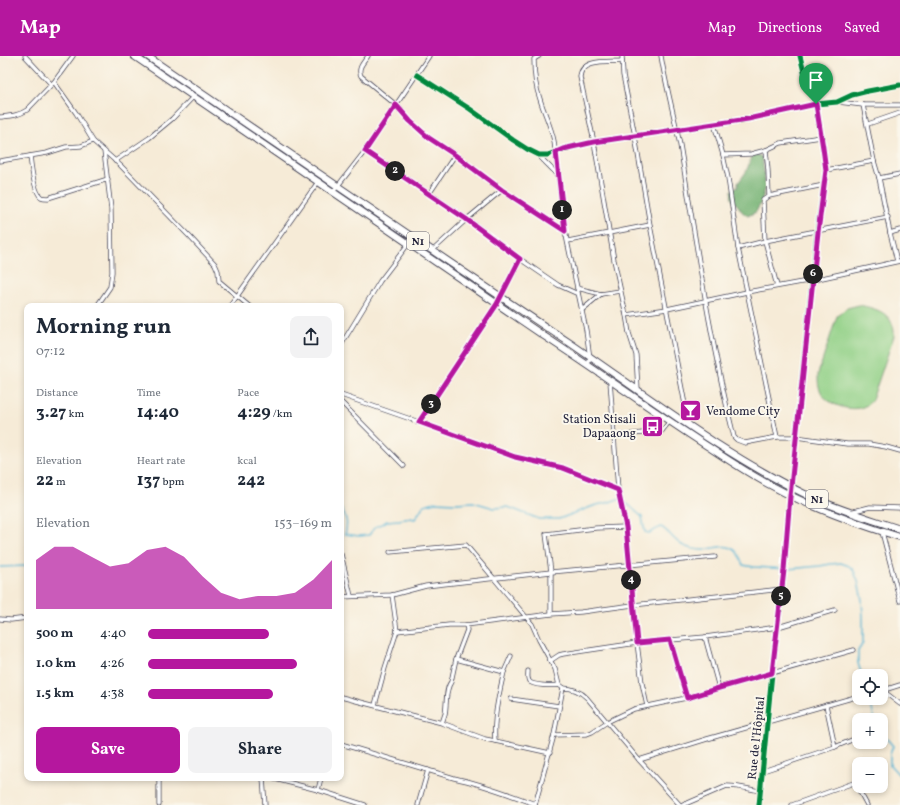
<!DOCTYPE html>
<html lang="en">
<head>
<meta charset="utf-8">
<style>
  :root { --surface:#fff; --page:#f2f2f3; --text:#1f2937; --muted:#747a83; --accent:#b5179e }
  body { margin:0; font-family:Vollkorn,serif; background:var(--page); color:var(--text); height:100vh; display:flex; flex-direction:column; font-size:15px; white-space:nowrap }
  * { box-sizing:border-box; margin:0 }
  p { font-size:13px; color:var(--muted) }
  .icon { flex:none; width:22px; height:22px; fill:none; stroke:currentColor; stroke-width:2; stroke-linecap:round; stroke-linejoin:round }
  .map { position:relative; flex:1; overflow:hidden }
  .drawer { position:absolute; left:24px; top:247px; width:320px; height:478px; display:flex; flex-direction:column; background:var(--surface); border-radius:8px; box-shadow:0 2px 6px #0003 }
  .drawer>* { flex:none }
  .controls { position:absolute; left:852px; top:613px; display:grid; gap:8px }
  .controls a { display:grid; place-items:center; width:36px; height:36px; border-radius:8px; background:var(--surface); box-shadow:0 2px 6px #0003; font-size:20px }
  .pin { position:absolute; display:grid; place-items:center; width:34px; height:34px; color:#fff; margin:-41px -17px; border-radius:50% 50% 50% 0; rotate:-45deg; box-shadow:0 0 4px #0007 }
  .pin .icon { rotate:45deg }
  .km { position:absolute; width:20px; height:20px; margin:-10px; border-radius:50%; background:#222; color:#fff; font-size:11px; line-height:20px; text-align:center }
  .round { display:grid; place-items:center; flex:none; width:42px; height:42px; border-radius:8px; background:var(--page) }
  .head { display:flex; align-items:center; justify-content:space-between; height:68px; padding:0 12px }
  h1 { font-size:22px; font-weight:700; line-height:30px }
  .stats { display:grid; grid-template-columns:repeat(3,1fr); gap:6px; height:68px; padding:4px 12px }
  .stats div { display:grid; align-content:center }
  .stats b { font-size:17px; font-weight:700 }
  .stats small { font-size:11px; font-weight:400 }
  .stats p { font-size:11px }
  .chart { height:112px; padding:8px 12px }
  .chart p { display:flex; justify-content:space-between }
  .chart svg { width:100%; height:72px; margin-top:4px; fill:var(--accent); opacity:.7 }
  .primary-button { display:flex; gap:8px; margin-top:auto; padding:8px 12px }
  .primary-button a { flex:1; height:46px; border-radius:8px; background:var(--accent); color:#fff; font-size:16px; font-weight:700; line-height:46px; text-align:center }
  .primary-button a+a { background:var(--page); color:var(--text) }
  ul { padding:0 12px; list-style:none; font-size:13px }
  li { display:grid; grid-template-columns:64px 48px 1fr; align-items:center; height:30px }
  li i { height:10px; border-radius:5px; background:var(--accent) }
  header { display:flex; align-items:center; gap:24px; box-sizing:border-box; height:56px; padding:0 20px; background:var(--accent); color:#fff }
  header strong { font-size:19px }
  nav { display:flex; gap:22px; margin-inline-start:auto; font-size:14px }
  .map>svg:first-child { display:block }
  .green { fill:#91d086; stroke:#5a7960 }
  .forest { fill:#74b273; stroke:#4b6a57 }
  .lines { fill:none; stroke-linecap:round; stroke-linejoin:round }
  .stream { stroke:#57b4d5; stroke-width:1.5 }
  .minor-casing { stroke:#424052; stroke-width:5 }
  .trunk-casing { stroke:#424052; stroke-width:8 }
  .minor { stroke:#fff; stroke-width:3.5 }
  .trunk { stroke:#fff; stroke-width:6 }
  .cycleway-casing { stroke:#fbf7ec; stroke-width:8 }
  .cycleway { stroke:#00873e; stroke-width:5 }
  .route-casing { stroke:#fff; stroke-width:8 }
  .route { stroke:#b5179e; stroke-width:5 }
  .labels { text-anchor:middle; stroke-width:4; stroke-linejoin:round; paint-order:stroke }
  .shield { fill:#fbf7ec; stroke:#636270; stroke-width:1 }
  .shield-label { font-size:11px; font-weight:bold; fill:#22223b }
  .poi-label { font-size:12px; fill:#22223b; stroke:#fbf7ec; text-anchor:start }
  .street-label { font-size:12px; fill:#22223b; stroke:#fbf7ec }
</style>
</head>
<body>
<header>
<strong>Map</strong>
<nav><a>Map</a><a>Directions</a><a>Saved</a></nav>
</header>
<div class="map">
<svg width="900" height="749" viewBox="0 0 900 749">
  <rect width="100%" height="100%" fill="#fbf7ec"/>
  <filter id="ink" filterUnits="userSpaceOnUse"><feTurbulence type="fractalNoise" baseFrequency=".025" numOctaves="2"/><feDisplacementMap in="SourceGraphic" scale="8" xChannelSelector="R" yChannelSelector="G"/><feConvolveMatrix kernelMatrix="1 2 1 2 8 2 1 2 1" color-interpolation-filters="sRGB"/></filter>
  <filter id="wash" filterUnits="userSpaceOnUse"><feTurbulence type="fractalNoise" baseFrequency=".012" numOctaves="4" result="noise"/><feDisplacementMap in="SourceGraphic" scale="16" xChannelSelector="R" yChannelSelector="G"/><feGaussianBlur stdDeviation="0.9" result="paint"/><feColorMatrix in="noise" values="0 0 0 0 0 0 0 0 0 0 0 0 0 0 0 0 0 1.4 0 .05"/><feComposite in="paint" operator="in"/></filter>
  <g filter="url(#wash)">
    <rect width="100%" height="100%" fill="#f6ebd7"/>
    <path class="green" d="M859,249C873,252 888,255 893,270C894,273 894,277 894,280L872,344C870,346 868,349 865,350C852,357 827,349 821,336C818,330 818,325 818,318L837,260L847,252Z"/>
    <path class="forest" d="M756,98L762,101L765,125V134L761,146L756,156L748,160C742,156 742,156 739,151C733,144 730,144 732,134L735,132L738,131V127L746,116L752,101Z"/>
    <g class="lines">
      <g class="stream">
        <path d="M341,453C347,463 348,467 345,478L359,480L369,479L375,471L387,465L399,464L410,462L415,463L424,449L435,446L456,447L473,446L494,452L508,451L539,463H559L596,449L607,447L618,443L630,450L642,461L645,476L649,477L661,471C669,475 673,484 682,489C687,492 697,494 703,494C714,493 726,486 736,495C739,498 741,504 743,509L754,511L788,513L820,510L831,508L841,507L849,510L853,513L858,525L862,544L863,561V587L858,595V607L862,620"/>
        <path d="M0,511L27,510"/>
        <path d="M869,642L875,664"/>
        <path d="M881,676L893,690L890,698V709L900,720"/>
      </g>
    </g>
  </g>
  <g filter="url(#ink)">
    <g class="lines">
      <defs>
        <g id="minor">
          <path d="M25,0L51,28"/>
          <path d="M73,0L54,26L76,57L93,85L121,110L189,180L215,208L218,215L219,225L249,250"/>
          <path d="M368,0C364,6 357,12 361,20L396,49L410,65L429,82L455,99L502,134L565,175"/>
          <path d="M539,0L534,3C534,17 535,30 540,43C544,57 551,70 554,85L565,175L586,274L590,302L588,309"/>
          <path d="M622,0L623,19L635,80L650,169L689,369"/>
          <path d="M661,0C666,30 674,59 680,89C696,186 710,285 734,381L737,384L745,387L777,381"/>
          <path d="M622,5C608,6 581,2 580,21L594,86L614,204L626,259L629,277L636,299L638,334"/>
          <path d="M417,19L470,53L513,84L527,93L539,99H548L563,93L594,86L748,63L816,48L837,46L852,39L868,35L900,29"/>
          <path d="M838,46L863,49H900"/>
          <path d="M863,49L874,105L879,122L890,177L897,205"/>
          <path d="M0,61C10,60 18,60 27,54L54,26"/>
          <path d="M714,68L723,99L728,122L738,192L777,381H796L847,388H869L886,391L900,395"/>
          <path d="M868,68L900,57"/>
          <path d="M766,94L768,114L769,140L763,144L765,185L777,230"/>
          <path d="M365,95L467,163L520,203L558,229L578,238"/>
          <path d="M723,99L751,98L766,94L781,87L821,81"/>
          <path d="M30,100C31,109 34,136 41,141C43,142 46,142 48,142L108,123"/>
          <path d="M539,100L557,118"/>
          <path d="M0,105L47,97L66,91L81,90L93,85"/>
          <path d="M115,105L149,82L172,63L194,40"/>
          <path d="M826,114L874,105"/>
          <path d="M879,122L900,118"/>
          <path d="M333,136L365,95L429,0"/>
          <path d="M429,138L455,99"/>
          <path d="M769,140L824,129"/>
          <path d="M890,177L900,174"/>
          <path d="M568,185L650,169"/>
          <path d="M738,192L765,185L888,161"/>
          <path d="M432,195L467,163L502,134"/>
          <path d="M577,232L601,238L620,235"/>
          <path d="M97,250L110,231L112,216L111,153L104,95"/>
          <path d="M230,250L318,126"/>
          <path d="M582,254L601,238"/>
          <path d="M626,259L667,253L747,236L813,224L900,205"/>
          <path d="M341,289L380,225L409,187"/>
          <path d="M610,325L618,434L626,471L637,587L642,627L647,650"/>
          <path d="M341,339L419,366L515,401L563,412L618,434"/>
          <path d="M341,346L404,410"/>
          <path d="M419,366L497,248L520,203"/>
          <path d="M614,380L662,375L669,366"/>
          <path d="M850,456L870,451L900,452"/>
          <path d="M882,476L900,545"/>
          <path d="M390,496L466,489L532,568L539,584L555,613L559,629L563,632C573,632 580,635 587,642L639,704L680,749"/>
          <path d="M341,498L351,540"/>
          <path d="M341,541L392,539L426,530L551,516L715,501"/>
          <path d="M551,558V516L546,478L596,472L626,471"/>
          <path d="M0,563L11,564L27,562"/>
          <path d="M397,575L449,569H466L551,558L581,556L633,549L782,533"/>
          <path d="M705,581L719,632"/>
          <path d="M670,584L687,642"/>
          <path d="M456,603L504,616L511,600"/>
          <path d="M550,605L559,599L563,598L637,587L705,581L778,571L835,554"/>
          <path d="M528,615C528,618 527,622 529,625C532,630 553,630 559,629"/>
          <path d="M882,634L900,648"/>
          <path d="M881,635L900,629"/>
          <path d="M341,641L442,667L485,683L495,685L550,697"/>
          <path d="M511,643L559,650"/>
          <path d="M375,649L385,612L397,575L392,539"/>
          <path d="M826,649L835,691"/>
          <path d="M442,667C443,664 444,661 445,658C447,649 445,633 451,626L456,603L467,574L466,569"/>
          <path d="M554,679L587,678L592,676L607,666L634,653L691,641L719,632L854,594"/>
          <path d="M495,685C493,662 499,638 504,616"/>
          <path d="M341,688L454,722C482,728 509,738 535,748"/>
          <path d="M639,704L707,683L859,640"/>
          <path d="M763,715L835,691L859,681"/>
          <path d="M263,722L265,749"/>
          <path d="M271,722L318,734L365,749"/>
          <path d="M855,727L867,749"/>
          <path d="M318,734L321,722"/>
          <path d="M159,749V722"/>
          <path d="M418,749L428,714"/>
          <path d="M535,749L554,679L563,632"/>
          <path d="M683,749L727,730C738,730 749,733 760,735"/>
          <path d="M759,749L772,617L784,515L790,440L817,176L826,114L823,92L816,48L806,24L800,0"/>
          <path d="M792,749L859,725"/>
        </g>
        <g id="trunk">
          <path d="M134,0L544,280C598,315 650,353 704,388C727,403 750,419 774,431C814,453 857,468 900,481"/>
          <path d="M147,0C288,96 428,193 570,287C649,341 725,400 811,441C840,454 870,463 900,473"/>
        </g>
      </defs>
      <use href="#minor" class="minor-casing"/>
      <use href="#trunk" class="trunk-casing"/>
      <use href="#minor" class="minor"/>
      <use href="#trunk" class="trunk"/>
      <defs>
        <g id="cycleway">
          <path d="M417,19L470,53L513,84L527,93L539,99H548L563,93L594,86L748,63L816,48L837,46L852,39L868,35L900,29"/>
          <path d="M759,749L772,617L784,515L790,440L817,176L826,114L823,92L816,48L806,24L800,0"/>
        </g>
      </defs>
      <use href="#cycleway" class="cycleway-casing"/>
      <use href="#cycleway" class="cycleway"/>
    </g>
  </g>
  <g class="lines" filter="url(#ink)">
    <defs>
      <path id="route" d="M816,48L823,92L826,114L818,176L790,440L784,514L772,617L719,632L687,642L670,584L637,587L626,471L618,434L563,412L515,401L419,366L497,248L520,203L466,163L365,95L396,49L410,65L429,82L455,99L502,134L565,175L556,96L563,93L594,86L748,63Z"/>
    </defs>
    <use href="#route" class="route-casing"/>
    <use href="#route" class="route"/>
  </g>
  <defs>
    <symbol id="bar-square" viewBox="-11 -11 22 22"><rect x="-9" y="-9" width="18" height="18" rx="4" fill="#b5179e" stroke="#fbf7ec"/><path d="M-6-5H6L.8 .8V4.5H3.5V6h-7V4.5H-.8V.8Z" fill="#fff"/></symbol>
    <symbol id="bus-square" viewBox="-11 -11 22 22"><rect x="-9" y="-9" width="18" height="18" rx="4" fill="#b5179e" stroke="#fbf7ec"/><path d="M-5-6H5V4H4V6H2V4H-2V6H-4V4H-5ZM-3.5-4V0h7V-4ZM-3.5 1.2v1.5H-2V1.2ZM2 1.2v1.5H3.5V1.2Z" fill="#fff"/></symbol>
  </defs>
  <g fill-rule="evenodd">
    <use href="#bar-square" x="678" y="342" width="25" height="25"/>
    <use href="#bus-square" x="640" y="358" width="25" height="25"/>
  </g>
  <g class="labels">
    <g class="shield">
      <rect x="407" y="176" width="22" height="18" rx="3"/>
      <rect x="806" y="434" width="22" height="18" rx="3"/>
    </g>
    <g class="shield-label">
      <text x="418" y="189">N1</text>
      <text x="817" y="447">N1</text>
    </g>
    <g class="poi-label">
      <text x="706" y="359">Vendome City</text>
      <text x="636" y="367" text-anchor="end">Station Stisali<tspan x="636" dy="14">Dapaaong</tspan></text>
    </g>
    <g class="street-label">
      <text transform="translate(756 682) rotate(-84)" y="4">Rue de l'Hôpital</text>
    </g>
  </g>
</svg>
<div class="controls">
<a><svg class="icon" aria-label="locate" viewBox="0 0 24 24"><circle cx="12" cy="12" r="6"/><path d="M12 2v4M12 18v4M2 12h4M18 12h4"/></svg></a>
<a>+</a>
<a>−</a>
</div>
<div class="pin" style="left:816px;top:48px;background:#1e9e55"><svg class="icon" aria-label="arrive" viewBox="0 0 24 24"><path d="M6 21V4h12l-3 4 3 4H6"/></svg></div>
<b class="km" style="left:562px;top:154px">1</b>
<b class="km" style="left:395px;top:115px">2</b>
<b class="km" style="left:431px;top:348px">3</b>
<b class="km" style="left:631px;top:524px">4</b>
<b class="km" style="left:781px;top:540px">5</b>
<b class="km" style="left:813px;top:218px">6</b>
<section class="drawer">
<div class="head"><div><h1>Morning run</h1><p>07:12</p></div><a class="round"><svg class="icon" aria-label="share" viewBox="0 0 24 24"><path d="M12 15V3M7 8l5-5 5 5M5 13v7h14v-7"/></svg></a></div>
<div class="stats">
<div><p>Distance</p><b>3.27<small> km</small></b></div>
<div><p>Time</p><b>14:40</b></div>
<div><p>Pace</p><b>4:29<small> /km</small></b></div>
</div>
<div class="stats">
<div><p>Elevation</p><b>22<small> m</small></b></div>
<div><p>Heart rate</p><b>137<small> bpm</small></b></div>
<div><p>kcal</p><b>242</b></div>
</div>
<div class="chart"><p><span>Elevation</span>153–169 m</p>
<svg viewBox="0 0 160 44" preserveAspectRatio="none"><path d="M0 44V14L10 6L20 6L30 12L40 18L50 16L60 8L70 6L80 12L90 24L100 34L110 38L120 36L130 36L140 34L150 26L160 14V44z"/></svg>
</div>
<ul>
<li><b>500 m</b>4:40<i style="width:66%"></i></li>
<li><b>1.0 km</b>4:26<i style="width:81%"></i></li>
<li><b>1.5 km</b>4:38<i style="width:68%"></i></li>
</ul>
<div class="primary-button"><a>Save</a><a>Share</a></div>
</section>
</div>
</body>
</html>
